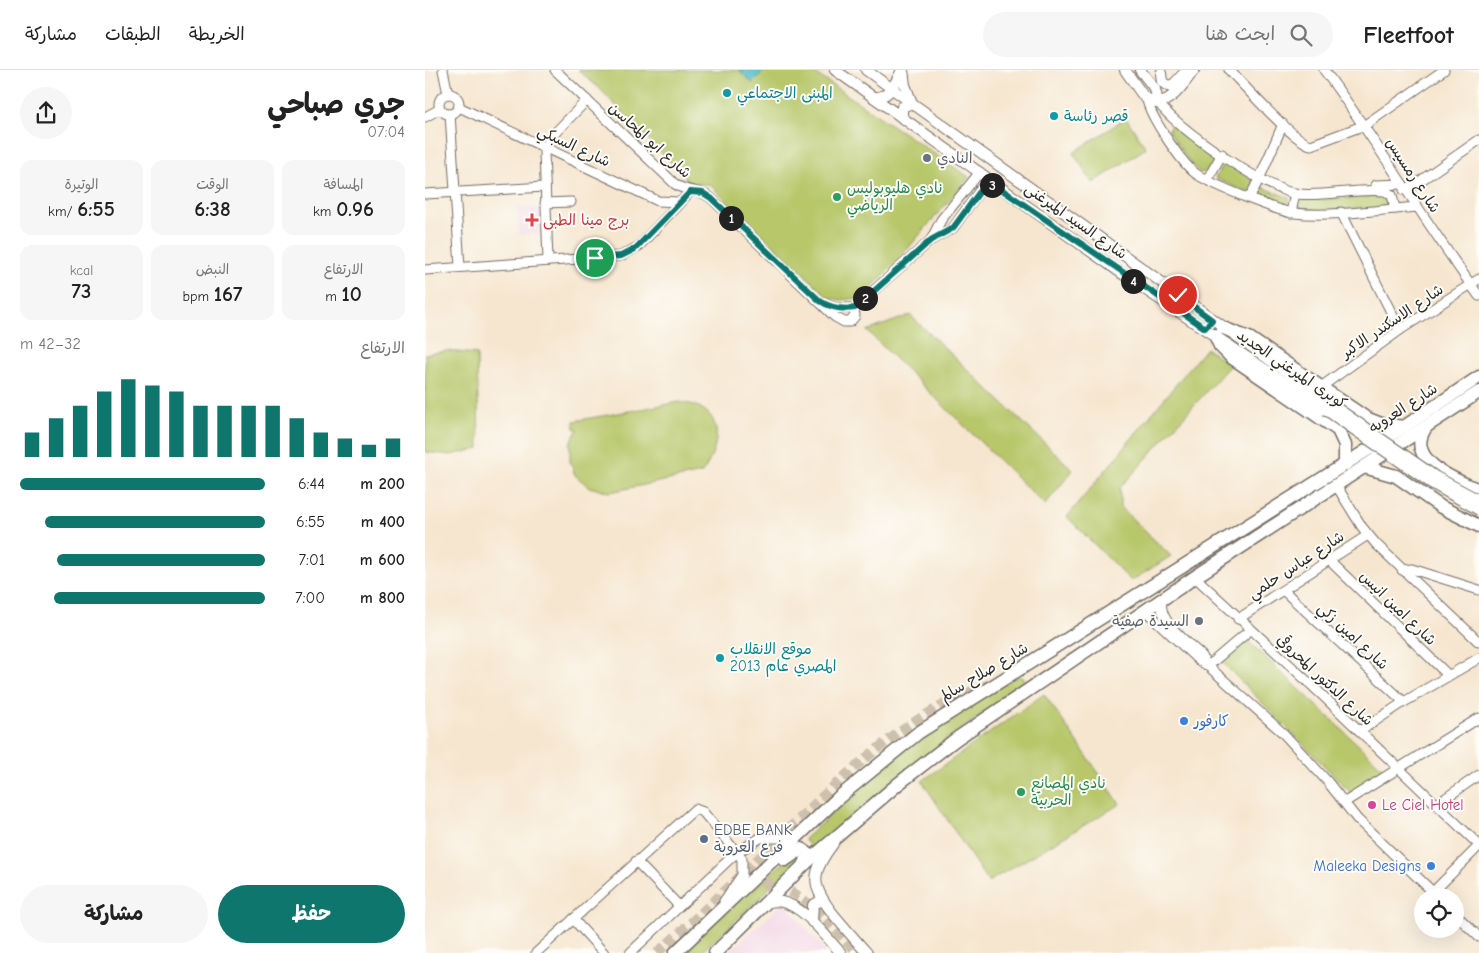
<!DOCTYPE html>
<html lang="ar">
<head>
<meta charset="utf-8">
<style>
  :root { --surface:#fff; --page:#f6f6f6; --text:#222; --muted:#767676; --line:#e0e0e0; --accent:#0f766e }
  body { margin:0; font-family:"Comic Neue","Playpen Sans Arabic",sans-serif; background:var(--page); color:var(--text); direction:rtl; height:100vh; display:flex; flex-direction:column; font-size:19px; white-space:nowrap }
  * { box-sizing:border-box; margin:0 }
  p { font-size:16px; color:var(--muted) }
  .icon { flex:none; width:28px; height:28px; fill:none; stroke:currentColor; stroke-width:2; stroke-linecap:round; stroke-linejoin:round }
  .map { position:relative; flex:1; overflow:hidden; direction:ltr }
  .panel { display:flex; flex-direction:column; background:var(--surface); width:425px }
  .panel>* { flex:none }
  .buttons { position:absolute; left:989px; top:818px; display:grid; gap:10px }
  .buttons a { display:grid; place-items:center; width:50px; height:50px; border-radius:50%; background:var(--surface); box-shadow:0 5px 20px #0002; font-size:25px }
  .pin { position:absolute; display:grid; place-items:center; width:42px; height:42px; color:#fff; margin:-21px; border:2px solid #fff; border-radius:50%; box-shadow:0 1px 5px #0007 }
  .km { position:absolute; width:25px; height:25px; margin:-12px; border-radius:50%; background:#222; color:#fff; font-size:14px; line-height:25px; text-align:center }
  .round { display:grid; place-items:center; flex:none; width:52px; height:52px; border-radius:26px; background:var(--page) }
  .head { display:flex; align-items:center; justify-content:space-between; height:85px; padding:0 20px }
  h1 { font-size:28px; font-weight:700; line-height:38px }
  .metrics { display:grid; grid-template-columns:repeat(3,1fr); gap:8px; height:85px; padding:5px 20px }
  .metrics div { display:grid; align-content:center; border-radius:12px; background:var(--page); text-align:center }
  .metrics b { font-size:21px; font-weight:700 }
  .metrics small { font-size:14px; font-weight:400 }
  .metrics p { font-size:14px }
  .chart { height:140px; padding:10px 20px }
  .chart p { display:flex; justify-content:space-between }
  .chart svg { width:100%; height:90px; margin-top:5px; stroke:var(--accent); stroke-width:6 }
  .button { display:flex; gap:10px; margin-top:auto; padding:10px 20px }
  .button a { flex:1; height:58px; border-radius:30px; background:var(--accent); color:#fff; font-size:20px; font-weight:700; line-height:58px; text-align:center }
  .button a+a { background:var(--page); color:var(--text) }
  ul { padding:0 20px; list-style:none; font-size:16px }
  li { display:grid; grid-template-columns:80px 60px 1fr; align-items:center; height:38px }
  li i { height:12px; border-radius:6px; background:var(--accent) }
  header { display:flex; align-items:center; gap:30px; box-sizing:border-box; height:70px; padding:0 25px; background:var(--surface); border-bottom:1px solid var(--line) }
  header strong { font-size:24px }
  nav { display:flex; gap:28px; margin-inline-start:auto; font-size:18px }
  .search { width:350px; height:45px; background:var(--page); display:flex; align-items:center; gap:12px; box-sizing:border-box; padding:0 18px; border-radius:28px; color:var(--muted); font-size:19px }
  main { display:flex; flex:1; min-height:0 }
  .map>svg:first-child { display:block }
  .built { fill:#f1d0e3 }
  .green { fill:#b7c76a; stroke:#71794a }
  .water { fill:#50bccc; stroke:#3e747c }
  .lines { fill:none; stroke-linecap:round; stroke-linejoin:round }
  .major-tunnel { stroke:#cdc1ae; stroke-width:10; stroke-dasharray:10 5; stroke-linecap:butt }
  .minor-casing { stroke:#726c64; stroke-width:11 }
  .major-casing { stroke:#726c64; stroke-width:12 }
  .highway-casing { stroke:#726c64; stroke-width:15 }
  .minor { stroke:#fff; stroke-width:9 }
  .major { stroke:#fff; stroke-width:10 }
  .highway { stroke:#fff; stroke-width:12 }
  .major-bridge-casing { stroke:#726c64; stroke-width:12; stroke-linecap:butt }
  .major-bridge { stroke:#fff; stroke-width:10 }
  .route-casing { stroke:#fff; stroke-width:10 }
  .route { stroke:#0f766e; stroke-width:6 }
  .culture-dot { fill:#0f9aa8; stroke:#fdfcf7; stroke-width:2 }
  .worship-dot { fill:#6b7280; stroke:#fdfcf7; stroke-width:2 }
  .leisure-dot { fill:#2e9e5b; stroke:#fdfcf7; stroke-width:2 }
  .health-dot { fill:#e0444e; stroke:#fdfcf7; stroke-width:2 }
  .shop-dot { fill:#3f7fe0; stroke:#fdfcf7; stroke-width:2 }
  .hotel-dot { fill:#d1479c; stroke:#fdfcf7; stroke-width:2 }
  .service-dot { fill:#5c6f8a; stroke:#fdfcf7; stroke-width:2 }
  .labels { text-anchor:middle; stroke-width:4; stroke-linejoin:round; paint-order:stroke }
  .culture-label { font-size:15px; fill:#0d838f; stroke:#fdfcf7; text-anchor:start }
  .street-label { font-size:15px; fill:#2b2b2b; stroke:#fdfcf7 }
  .worship-label { font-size:15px; fill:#5b616d; stroke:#fdfcf7; text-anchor:start }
  .leisure-label { font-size:15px; fill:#27864d; stroke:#fdfcf7; text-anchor:start }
  .health-label { font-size:15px; fill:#be3a42; stroke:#fdfcf7; text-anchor:start }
  .shop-label { font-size:15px; fill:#366cbe; stroke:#fdfcf7; text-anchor:start }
  .hotel-label { font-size:15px; fill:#b23c85; stroke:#fdfcf7; text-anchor:start }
  .service-label { font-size:15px; fill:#4e5e75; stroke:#fdfcf7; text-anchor:start }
</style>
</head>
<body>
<header>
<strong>Fleetfoot</strong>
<div class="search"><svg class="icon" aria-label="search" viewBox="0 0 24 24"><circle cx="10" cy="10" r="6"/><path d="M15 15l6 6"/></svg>ابحث هنا</div>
<nav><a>الخريطة</a><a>الطبقات</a><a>مشاركة</a></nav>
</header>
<main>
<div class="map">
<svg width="1054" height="883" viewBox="0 0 1054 883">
  <rect width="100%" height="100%" fill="#fdfcf7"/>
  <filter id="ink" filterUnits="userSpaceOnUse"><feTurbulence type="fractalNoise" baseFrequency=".02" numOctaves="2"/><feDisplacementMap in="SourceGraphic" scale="10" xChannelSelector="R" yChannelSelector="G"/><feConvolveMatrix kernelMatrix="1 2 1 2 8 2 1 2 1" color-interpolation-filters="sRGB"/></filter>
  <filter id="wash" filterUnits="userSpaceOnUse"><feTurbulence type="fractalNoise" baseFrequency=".0096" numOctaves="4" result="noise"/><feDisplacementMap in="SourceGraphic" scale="20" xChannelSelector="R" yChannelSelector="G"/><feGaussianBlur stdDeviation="1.12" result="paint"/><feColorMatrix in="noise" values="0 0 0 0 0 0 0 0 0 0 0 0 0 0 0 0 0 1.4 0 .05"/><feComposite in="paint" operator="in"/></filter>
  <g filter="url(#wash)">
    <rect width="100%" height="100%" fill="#f6e6cf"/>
    <g class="built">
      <path d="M119,137L120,163L94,165L93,138Z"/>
      <path d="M359,832L402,883H303Z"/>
    </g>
    <g class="green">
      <path d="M153,0H385L544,107L469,195L436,228L415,230L403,227L284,114H266L175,19Z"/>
      <path d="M701,48L721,78L668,113L648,83Z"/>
      <path d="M750,55L789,85L788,93L780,102L775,103L763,90L744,61L745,56Z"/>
      <path d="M800,91L830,112L823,123L790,108Z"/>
      <path d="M837,117L865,128L861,138L832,127Z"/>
      <path d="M961,126L964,127L965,135L962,137L877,141L873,137L877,130Z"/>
      <path d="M485,245L648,400L620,435L442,261Z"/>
      <path d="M781,278L805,295L695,418V437L746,486L706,511L642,447Z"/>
      <path d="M22,281L52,284L54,379L25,385L0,382V284Z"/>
      <path d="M254,332C260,333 268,334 274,337C302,351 291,383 277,403L185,422L164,417L150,405L145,391V373L153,359H150L149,351Z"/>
      <path d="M820,568L961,701L926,723L795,590Z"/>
      <path d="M592,606L599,608L598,615C524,666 454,719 388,780L379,769L473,685L524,646Z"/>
      <path d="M619,624L695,734L563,812L497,711Z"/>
      <path d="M371,782L376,786L335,828L275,883H254Z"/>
    </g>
    <path class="water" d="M314,0H340L327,13Z"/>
  </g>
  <g filter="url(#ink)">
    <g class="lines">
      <g class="major-tunnel">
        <path d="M322,812C372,810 401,850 432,883"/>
        <path d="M232,883C258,860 283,837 308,813C386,740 461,651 565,614"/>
      </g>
      <defs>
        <g id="minor">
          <path d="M18,0L23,24"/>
          <path d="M130,0L250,114C262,123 275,119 286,128L410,247L419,252H425L430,246L429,238"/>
          <path d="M804,0C819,15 869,72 886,75L940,55L1019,0"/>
          <path d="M899,0C953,73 1000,152 1054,226"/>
          <circle cx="24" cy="34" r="10"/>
          <path d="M722,30C726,48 756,92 770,103C783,113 854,142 869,143C906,147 954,140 992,137"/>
          <path d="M733,32C750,58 842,120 872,124C901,127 931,118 960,121L967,125L970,139"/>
          <path d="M34,37L233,131L255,132"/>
          <path d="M25,44L35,197"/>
          <path d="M0,47L15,39"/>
          <path d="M836,105L858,54"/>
          <path d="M782,110L797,84"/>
          <path d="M951,115L976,114"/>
          <path d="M979,120L988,116L1054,70"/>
          <path d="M0,124L120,117"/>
          <path d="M825,127L834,109"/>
          <path d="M120,133L146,132"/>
          <path d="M916,142L975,260"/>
          <path d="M866,143L870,123"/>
          <path d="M506,170L516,150L555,102"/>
          <path d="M123,191L119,81L125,68L162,30"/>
          <path d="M0,200L196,186L214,176L265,122"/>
          <path d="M398,233L411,238H429"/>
          <path d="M429,238L506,170L528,158L556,119L564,115H573"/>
          <path d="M896,317L975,260L1054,209"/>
          <path d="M911,415L937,457L951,474L1054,572"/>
          <path d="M904,490L1023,605"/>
          <path d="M977,500L987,499L1054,520"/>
          <path d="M770,507L896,624L1054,775"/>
          <path d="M858,520L979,632"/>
          <path d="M737,530C732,552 763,572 777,586L780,593"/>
          <path d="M721,541L773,590L783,596L858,663L902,711L932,749L1012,826"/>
          <path d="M813,549L943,465"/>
          <path d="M783,596L825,560"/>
          <path d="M935,661L979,632L1054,588"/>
          <path d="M920,732L1054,648"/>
          <path d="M1012,734L1054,705"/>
          <path d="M211,791L254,836"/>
          <path d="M1012,818L1054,776"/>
          <path d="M1030,844L1054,867"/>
          <path d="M148,849L179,883"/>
          <path d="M111,883L270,739L278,742L317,789V805L299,831"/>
          <path d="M205,883L310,784L335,768H359L372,765"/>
        </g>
        <g id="major">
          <path d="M410,0L709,212L901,340"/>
          <path d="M441,0L906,334"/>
          <path d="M700,0L719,27L731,33C749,31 759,13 769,0"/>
          <path d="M715,0L730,19L733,32"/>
          <path d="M736,3L737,12L743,16L749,14L760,2"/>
          <path d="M448,27C465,29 470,13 477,0"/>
          <path d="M477,48V37L487,33L480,15L478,0"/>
          <path d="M408,774C385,804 386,816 409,845C420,858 431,871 442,883"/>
          <path d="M341,833C370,822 398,864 416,883"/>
          <path d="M387,852L388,835L397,830"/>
        </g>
        <g id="highway">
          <path d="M798,258L824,268L941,348L956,354L979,357"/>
          <path d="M790,265L795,276L806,287L913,360L920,375V395"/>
          <path d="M1001,357C978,390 1030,410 1054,420"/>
          <path d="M939,397L971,406L1016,437L1054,456"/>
          <path d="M360,790L376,779L382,783L381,793"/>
          <path d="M250,883L413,728L493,663L979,357L1054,307"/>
          <path d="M290,883L381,793L473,714L531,669L770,507L1054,322"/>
        </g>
      </defs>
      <use href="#minor" class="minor-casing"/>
      <use href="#major" class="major-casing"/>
      <use href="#highway" class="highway-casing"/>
      <use href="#minor" class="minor"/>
      <use href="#major" class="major"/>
      <use href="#highway" class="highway"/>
      <defs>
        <g id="major-bridge">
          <path d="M906,334L1011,407L1054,430"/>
          <path d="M901,340L1006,413L1054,440"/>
        </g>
      </defs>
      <use href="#major-bridge" class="major-bridge-casing"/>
      <use href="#major-bridge" class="major-bridge"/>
    </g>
  </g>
  <g class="lines" filter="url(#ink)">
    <defs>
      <path id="route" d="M170,188L196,186L210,179L265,122L278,123L286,128L395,231C406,238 417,240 430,238L506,170L528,158L556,120L570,115L780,258L787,250L753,225"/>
    </defs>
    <use href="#route" class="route-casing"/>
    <use href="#route" class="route"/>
  </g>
  <g class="culture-dot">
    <circle cx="302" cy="23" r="5"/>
    <circle cx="629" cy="46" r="5"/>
    <circle cx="295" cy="588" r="5"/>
  </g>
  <g class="worship-dot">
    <circle cx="502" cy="88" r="5"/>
    <circle cx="774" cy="551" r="5"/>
  </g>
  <g class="leisure-dot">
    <circle cx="412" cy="127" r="5"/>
    <circle cx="596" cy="722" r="5"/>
  </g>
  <path class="health-dot" d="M104.5 142.5h5v5h5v5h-5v5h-5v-5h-5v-5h5z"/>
  <g class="shop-dot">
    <circle cx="759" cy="651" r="5"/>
    <circle cx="1006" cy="796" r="5"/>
  </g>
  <circle class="hotel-dot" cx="947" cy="735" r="5"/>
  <circle class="service-dot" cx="279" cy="769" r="5"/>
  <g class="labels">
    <g class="culture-label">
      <text x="312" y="28">المبنى الاجتماعي</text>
      <text x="639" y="51">قصر رئاسة</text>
      <text x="305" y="584">موقع الانقلاب<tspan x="305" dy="17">المصري عام 2013</tspan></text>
    </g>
    <g class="street-label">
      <text transform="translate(225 70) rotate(42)" y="5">شارع ابو المحاسن</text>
      <text transform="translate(149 76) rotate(25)" y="5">شارع السبكي</text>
      <text transform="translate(988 105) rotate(57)" y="5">شارع رمسيس</text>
      <text transform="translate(651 151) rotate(35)" y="5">شارع السيد الميرغنى</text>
      <text transform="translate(967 251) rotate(-34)" y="5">شارع الاسكندر الاكبر</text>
      <text transform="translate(867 299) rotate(34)" y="5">كوبرى الميرغني الجديد</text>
      <text transform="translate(978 338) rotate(-33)" y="5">شارع العروبه</text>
      <text transform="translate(871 495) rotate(-33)" y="5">شارع عباس حلمي</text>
      <text transform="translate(973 538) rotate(44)" y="5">شارع امين انيس</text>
      <text transform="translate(928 566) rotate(43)" y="5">شارع امين زكي</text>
      <text transform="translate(559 602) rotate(-31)" y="5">شارع صلاح سالم</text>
      <text transform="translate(900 610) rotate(43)" y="5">شارع الدكتور المحروقي</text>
    </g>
    <g class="worship-label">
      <text x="512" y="93">النادي</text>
      <text x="764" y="556" text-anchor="end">السيدة صفية</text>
    </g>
    <g class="leisure-label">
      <text x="422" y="123">نادي هليوبوليس<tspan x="422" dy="17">الرياضي</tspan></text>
      <text x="606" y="718">نادي المصانع<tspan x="606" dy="17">الحربية</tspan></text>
    </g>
    <g class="health-label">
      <text x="118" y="155">برج مينا الطبى</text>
    </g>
    <g class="shop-label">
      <text x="769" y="656">كارفور</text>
      <text x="996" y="801" text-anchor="end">Maleeka Designs</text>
    </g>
    <g class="hotel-label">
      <text x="957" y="740">Le Ciel Hotel</text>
    </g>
    <g class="service-label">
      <text x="289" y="765">EDBE BANK<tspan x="289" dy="17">فرع العروبة</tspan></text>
    </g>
  </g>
</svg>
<div class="buttons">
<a><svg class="icon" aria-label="locate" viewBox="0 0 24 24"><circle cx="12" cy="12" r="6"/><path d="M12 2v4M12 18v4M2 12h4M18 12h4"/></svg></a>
</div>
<div class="pin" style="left:170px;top:188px;background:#1e9e55"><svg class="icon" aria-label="arrive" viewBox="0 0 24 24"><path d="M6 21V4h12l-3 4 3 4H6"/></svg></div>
<div class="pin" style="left:753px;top:225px;background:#d93025"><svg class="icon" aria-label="check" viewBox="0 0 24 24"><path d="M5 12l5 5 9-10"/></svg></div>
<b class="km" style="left:306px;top:148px">1</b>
<b class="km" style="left:440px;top:228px">2</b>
<b class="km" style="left:567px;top:115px">3</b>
<b class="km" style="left:708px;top:211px">4</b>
</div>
<section class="panel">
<div class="head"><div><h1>جري صباحي</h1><p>07:04</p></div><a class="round"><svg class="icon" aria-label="share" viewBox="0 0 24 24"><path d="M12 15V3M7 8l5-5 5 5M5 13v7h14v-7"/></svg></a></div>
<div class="metrics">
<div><p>المسافة</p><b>0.96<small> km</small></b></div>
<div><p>الوقت</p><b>6:38</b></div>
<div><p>الوتيرة</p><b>6:55<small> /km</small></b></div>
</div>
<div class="metrics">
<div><p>الارتفاع</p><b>10<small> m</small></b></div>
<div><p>النبض</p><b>167<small> bpm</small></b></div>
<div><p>kcal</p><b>73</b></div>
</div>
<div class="chart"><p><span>الارتفاع</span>32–42 m</p>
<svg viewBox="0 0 160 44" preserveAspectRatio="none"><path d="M5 44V32M15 44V25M25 44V19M35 44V12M45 44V6M55 44V9M65 44V12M75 44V19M85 44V19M95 44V19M105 44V19M115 44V25M125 44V32M135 44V35M145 44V38M155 44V35"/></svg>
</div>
<ul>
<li><b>200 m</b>6:44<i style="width:100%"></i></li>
<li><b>400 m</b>6:55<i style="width:90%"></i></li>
<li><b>600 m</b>7:01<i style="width:85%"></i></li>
<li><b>800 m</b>7:00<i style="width:86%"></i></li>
</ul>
<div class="button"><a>حفظ</a><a>مشاركة</a></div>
</section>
</main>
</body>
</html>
